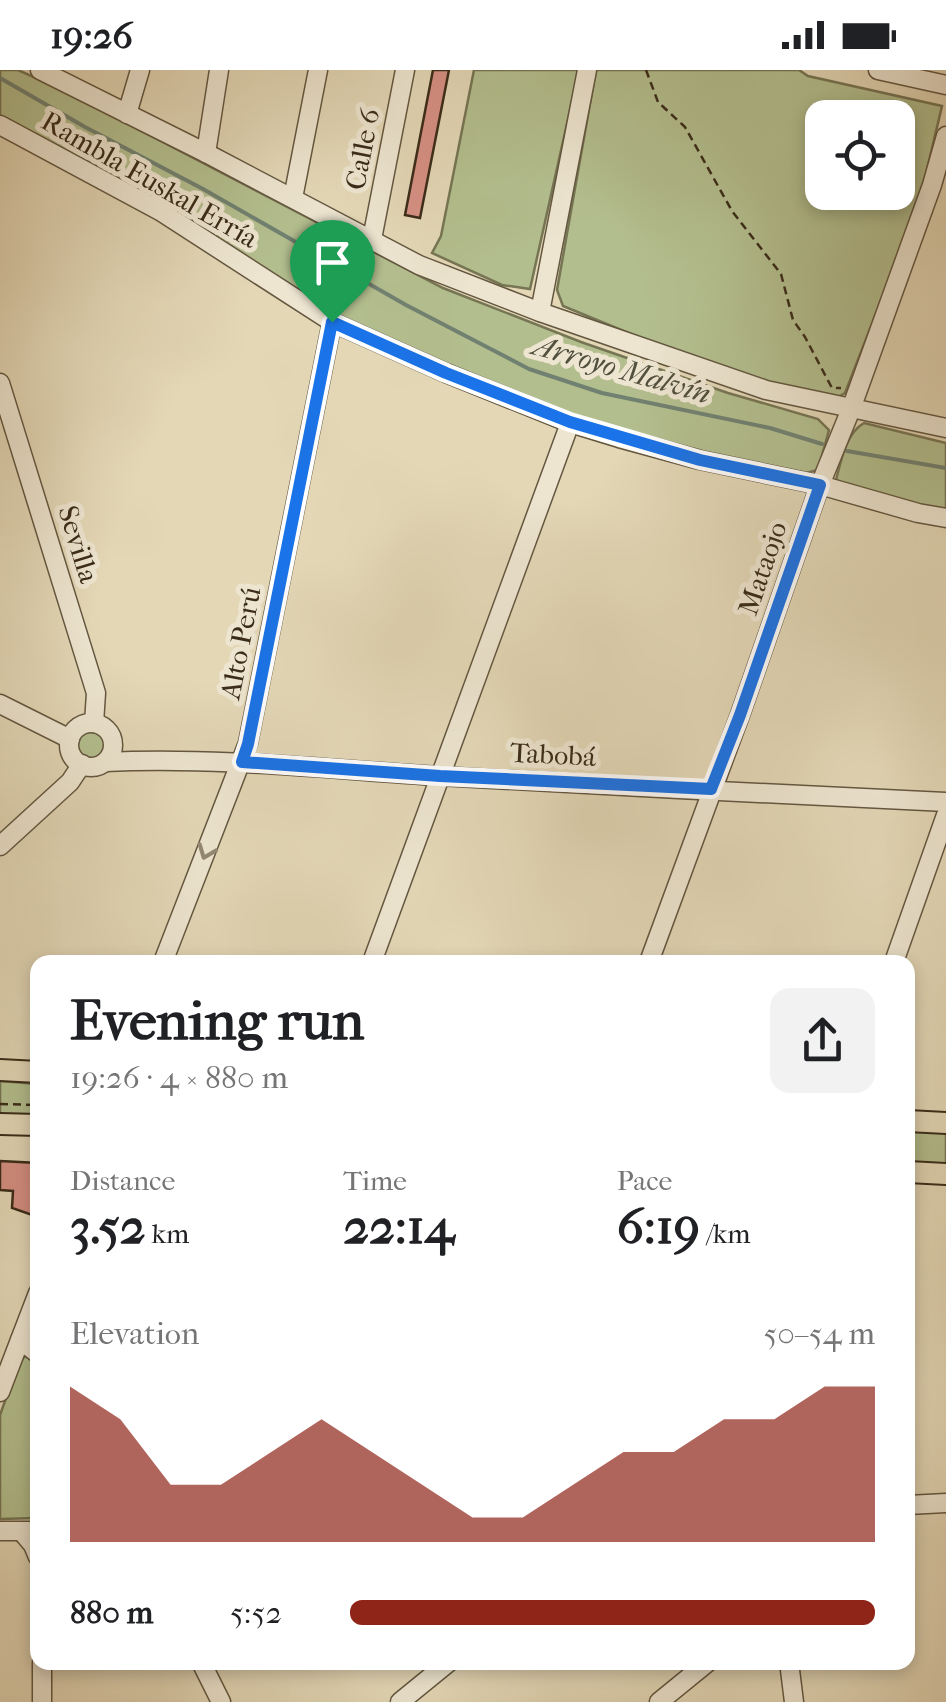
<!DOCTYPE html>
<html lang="en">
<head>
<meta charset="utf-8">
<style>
  :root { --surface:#fff; --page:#f2f2f2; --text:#202124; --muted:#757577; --accent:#8f2418 }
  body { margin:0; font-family:"IM FELL French Canon",serif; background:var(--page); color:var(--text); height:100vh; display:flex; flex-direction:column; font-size:38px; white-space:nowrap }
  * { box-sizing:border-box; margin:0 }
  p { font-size:32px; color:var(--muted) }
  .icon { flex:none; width:55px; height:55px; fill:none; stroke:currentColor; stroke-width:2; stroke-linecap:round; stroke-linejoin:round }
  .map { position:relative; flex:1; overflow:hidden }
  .panel { position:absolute; left:30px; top:885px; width:885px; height:715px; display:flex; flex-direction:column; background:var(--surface); border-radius:20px; box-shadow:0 5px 15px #0003 }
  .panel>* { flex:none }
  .controls { position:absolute; left:805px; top:30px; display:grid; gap:20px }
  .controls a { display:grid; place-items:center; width:110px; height:110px; border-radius:20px; background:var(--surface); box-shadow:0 5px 15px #0003; font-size:50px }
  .pin { position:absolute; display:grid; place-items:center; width:85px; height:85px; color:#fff; margin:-102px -42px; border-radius:50% 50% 50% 0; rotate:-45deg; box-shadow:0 0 10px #0007 }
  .pin .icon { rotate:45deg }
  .round { display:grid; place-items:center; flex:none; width:105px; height:105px; border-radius:20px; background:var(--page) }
  .summary { display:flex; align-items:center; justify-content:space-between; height:170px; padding:0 40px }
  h1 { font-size:55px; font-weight:700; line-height:75px }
  .figures { display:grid; grid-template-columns:repeat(3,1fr); gap:15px; height:170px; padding:10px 40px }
  .figures div { display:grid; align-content:center }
  .figures b { font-size:50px; font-weight:700 }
  .figures small { font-size:28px; font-weight:400 }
  .figures p { font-size:28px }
  .chart { height:280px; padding:20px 40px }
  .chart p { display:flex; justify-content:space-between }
  .chart svg { width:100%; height:180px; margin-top:10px; fill:var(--accent); opacity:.7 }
  ul { padding:0 40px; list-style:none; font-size:32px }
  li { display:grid; grid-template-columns:160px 120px 1fr; align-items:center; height:75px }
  li i { height:25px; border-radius:12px; background:var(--accent) }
  .status { display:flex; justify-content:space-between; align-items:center; height:70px; padding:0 50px; background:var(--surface); direction:ltr }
  .status svg { height:28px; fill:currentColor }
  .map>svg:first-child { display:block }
  .green { fill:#b3be8e; stroke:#767554; stroke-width:2.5; fill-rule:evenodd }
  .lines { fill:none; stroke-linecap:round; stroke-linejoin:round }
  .stream { stroke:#718171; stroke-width:4 }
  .building { fill:#d69084; stroke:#3a2c19; stroke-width:2.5 }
  .minor-casing { stroke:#645740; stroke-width:21 }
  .major-casing { stroke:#3a2c19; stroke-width:24 }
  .path { stroke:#3a2c19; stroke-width:2.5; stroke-dasharray:8 5; stroke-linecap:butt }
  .minor { stroke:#ede5d0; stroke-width:18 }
  .major { stroke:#e3d7b6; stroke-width:20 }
  .oneway { stroke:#948874 }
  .route-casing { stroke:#fff; stroke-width:20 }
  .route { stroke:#1a73e8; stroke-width:12 }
  .labels { text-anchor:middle; stroke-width:10; stroke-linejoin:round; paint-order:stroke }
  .street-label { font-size:28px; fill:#3a2c19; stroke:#ede5d0 }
  .water-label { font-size:30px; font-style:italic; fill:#51503e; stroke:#ede5d0 }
</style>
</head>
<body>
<div class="status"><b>19:26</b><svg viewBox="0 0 49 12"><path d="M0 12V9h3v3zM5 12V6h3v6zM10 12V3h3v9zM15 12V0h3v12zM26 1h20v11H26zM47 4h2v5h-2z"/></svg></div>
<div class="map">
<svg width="946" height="1632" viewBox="0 0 946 1632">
  <rect width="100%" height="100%" fill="#e3d7b6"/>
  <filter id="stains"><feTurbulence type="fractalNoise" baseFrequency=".002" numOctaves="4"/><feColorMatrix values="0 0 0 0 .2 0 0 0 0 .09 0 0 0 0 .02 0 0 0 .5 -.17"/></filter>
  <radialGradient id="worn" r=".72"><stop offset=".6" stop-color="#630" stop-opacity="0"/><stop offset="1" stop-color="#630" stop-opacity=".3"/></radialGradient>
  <g class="green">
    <path d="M0,0H18L65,21L443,218L581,272L728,323L818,349L829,360L818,400L806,403L683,378L596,354L485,313L322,239L0,49Z"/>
    <path d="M474,0H579L530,219L502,215L432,183L441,166Z"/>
    <path d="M596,0H799L808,6L942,36L925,108L893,200L845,323L833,330L716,299L563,236L557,220ZM822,48H898V122H822Z"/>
    <path d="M864,353L946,373V443L851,417L836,410C841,391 846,363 864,353Z"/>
    <circle cx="91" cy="673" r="15"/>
    <path d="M0,1011L37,1014V1046L0,1044Z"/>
    <path d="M908,1061L946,1063V1096L908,1094Z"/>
    <path d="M25,1286L30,1288L37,1299V1448L0,1449V1345L19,1292Z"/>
  </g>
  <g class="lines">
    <g class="stream">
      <path d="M0,8L85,57L203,119L406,235L529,299L602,323L770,358L822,374"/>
      <path d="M847,381L946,398"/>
    </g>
  </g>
  <g class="building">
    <path d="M433,0H449L420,148L405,145Z"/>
    <path d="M0,1091L38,1093V1147L12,1138L13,1121L0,1120Z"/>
  </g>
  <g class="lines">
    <defs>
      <g id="minor">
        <path d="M40,0L206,83L419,195L540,242L766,320L946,358"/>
        <path d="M878,0L946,15"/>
        <path d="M127,44L140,0"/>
        <path d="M0,55L160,141L332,252L446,303L570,353L619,368L700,390L820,415L918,443L946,448"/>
        <path d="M206,83L219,0"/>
        <path d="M293,128L318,0"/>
        <path d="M372,169L405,0"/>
        <path d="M540,242L587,0"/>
        <path d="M0,313L96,623L94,653"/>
        <path d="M0,634L70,669"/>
        <circle cx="91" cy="675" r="22"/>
        <path d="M105,692C217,687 327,699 438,706C607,716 777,724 946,732"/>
        <path d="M0,776L70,712L82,694"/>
        <path d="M163,892L248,673L332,252"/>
        <path d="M372,892L570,353"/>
        <path d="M649,892L740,645L820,415L851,339L932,115L946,66"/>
        <path d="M894,892L946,745"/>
        <path d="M20,1270L38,1284"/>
        <path d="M0,1322L38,1223"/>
        <path d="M908,1435L946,1433"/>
        <path d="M0,1461H34L38,1458"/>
        <path d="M22,1462L33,1475L38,1487"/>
        <path d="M201,1592L221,1632"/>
        <path d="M789,1592L794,1632"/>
        <path d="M42,1632V1592"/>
        <path d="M400,1632L449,1592"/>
        <path d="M659,1632L708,1592"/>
      </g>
      <g id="major">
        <path d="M0,1000L38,1002"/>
        <path d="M908,1051L946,1053"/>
        <path d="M0,1054L38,1055"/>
        <path d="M908,1102L946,1104"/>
      </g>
    </defs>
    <use href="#minor" class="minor-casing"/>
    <use href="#major" class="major-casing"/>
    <g class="path">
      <path d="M646,0L658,32L685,57L732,141L781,204L793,250L805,267L832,318H841"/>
      <path d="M319,226L345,175"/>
      <path d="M0,1034L38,1035"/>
    </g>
    <use href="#minor" class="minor"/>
    <use href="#major" class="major"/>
  </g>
  <defs><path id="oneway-chevron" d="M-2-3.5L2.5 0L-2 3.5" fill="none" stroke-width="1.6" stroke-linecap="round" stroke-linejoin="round" transform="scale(2.5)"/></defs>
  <use class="oneway" href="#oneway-chevron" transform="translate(206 782) rotate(111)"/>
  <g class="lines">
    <defs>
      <path id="route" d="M332,252L446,303L570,352L700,390L820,415L740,645L711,719L440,706L242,692L248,674Z"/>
    </defs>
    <use href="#route" class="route-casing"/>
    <use href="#route" class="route"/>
  </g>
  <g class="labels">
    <g class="street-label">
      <text transform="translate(362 79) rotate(-79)" y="10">Calle 6</text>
      <text transform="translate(150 109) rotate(30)" y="10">Rambla Euskal Erría</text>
      <text transform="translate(79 474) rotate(73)" y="10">Sevilla</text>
      <text transform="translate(762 498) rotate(-71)" y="10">Mataojo</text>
      <text transform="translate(240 573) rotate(-79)" y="10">Alto Perú</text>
      <text transform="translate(553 684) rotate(3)" y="10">Tabobá</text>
    </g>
    <g class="water-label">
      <text transform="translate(622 299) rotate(16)" y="10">Arroyo Malvín</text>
    </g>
  </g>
  <rect width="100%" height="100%" filter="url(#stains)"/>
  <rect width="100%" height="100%" fill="url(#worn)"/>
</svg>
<div class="controls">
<a><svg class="icon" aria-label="locate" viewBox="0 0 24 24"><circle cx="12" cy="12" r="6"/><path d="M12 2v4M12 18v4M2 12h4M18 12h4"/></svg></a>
</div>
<div class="pin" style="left:332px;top:252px;background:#1e9e55"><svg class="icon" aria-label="arrive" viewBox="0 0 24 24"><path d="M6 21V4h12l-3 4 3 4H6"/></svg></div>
<section class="panel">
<div class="summary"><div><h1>Evening run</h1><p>19:26 · 4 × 880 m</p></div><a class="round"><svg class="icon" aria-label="share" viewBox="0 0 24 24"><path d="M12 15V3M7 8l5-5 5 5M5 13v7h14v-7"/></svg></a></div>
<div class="figures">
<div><p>Distance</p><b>3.52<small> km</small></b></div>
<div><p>Time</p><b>22:14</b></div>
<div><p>Pace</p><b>6:19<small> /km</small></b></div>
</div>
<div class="chart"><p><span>Elevation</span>50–54 m</p>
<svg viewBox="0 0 160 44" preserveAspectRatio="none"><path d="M0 44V6L10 14L20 30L30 30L40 22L50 14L60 22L70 30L80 38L90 38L100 30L110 22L120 22L130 14L140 14L150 6L160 6V44z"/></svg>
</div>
<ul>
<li><b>880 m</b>5:52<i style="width:100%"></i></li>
</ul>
</section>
</div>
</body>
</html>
